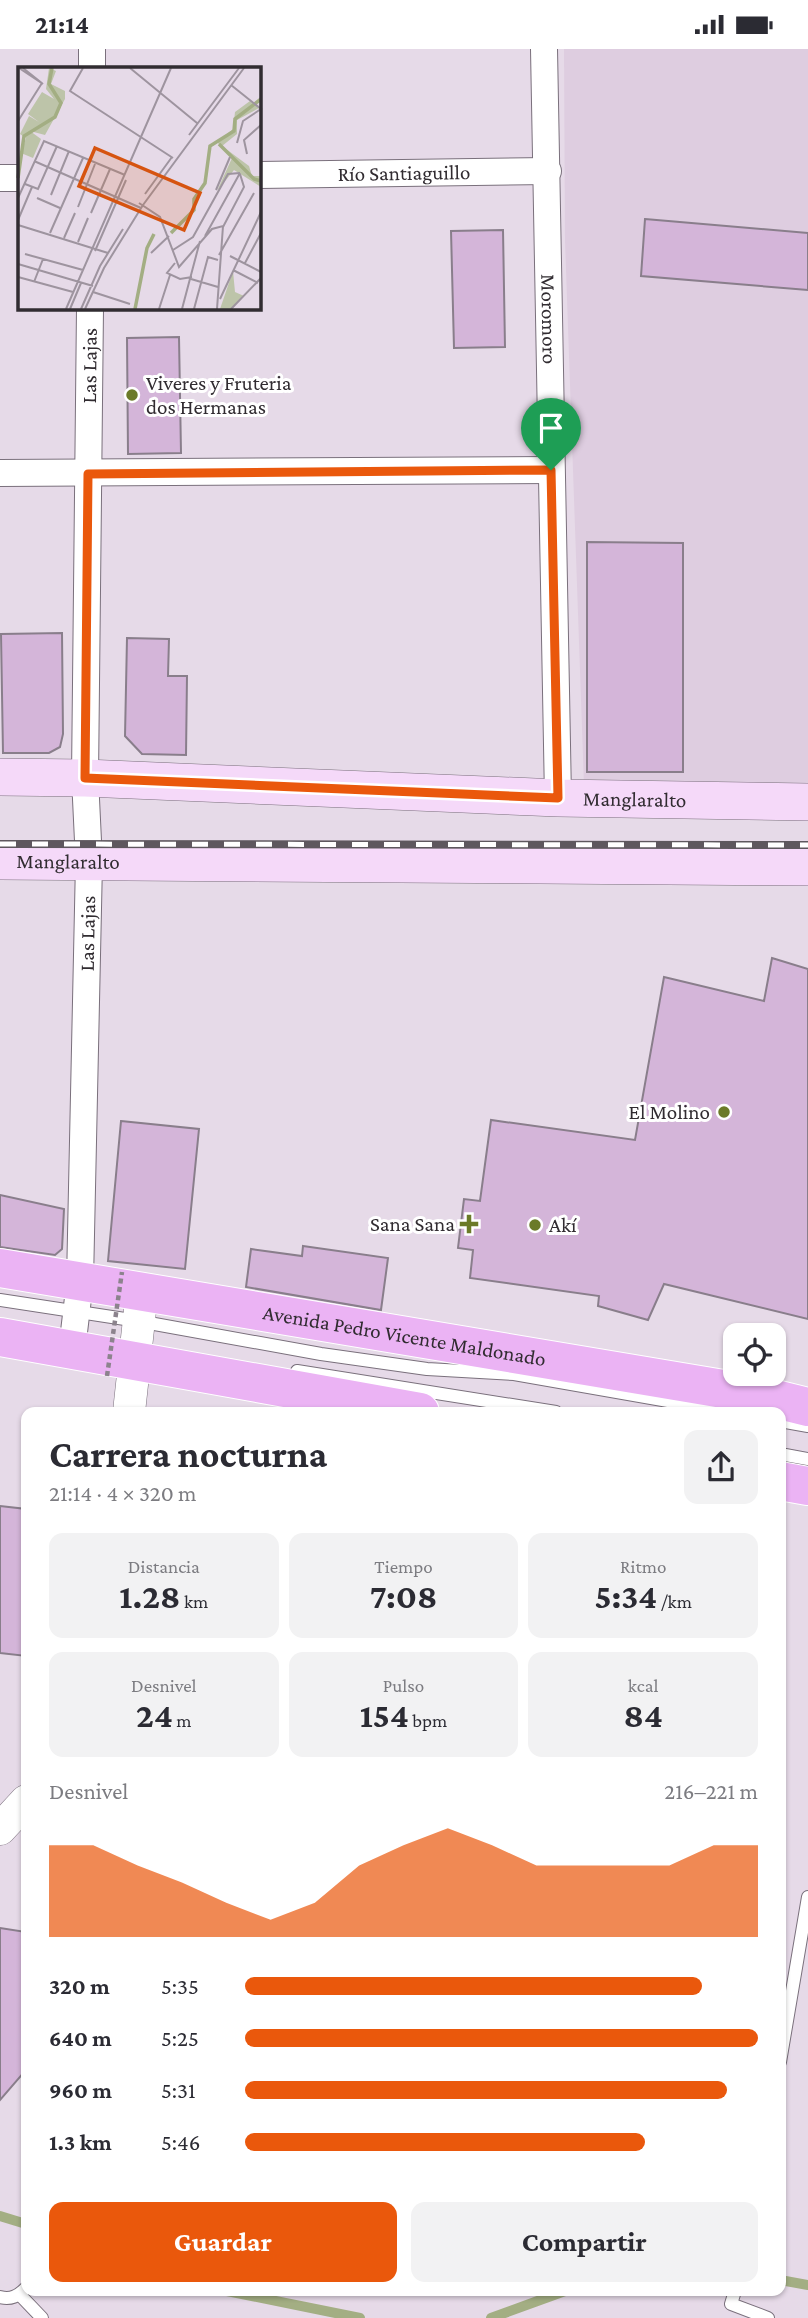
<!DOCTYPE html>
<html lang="es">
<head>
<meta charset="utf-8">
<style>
  :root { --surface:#fff; --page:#f2f2f3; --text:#2b2b33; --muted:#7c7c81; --accent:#ea580c }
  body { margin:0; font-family:"Crimson Pro",serif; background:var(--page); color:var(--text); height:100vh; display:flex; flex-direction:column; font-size:26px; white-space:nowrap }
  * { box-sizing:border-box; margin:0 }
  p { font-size:23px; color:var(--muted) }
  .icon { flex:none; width:38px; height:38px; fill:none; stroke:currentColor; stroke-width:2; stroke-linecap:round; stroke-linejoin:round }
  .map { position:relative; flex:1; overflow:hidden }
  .sheet { position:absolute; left:21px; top:1358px; width:765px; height:889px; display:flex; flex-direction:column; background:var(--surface); border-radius:14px; box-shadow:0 2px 5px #0004 }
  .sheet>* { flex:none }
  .controls { position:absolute; left:723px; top:1274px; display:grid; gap:14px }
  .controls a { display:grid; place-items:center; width:63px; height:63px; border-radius:14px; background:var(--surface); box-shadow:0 2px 5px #0004; font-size:35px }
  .pin { position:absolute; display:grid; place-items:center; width:60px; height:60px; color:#fff; margin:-72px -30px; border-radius:50% 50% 50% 0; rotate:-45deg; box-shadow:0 0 7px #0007 }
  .pin .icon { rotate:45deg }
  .round { display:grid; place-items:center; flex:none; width:74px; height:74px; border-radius:14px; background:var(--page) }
  .overview { display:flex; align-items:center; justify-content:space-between; height:119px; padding:0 28px }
  h1 { font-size:38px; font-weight:700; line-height:52px }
  .metrics { display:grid; grid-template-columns:repeat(3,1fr); gap:10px; height:119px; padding:7px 28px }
  .metrics div { display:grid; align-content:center; border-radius:14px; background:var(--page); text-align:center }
  .metrics b { font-size:35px; font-weight:700 }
  .metrics small { font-size:19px; font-weight:400 }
  .metrics p { font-size:19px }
  .chart { height:196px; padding:14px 28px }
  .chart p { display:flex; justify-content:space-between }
  .chart svg { width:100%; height:126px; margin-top:7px; fill:var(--accent); opacity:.7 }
  .button { display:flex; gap:14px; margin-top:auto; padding:14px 28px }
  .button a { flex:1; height:80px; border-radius:14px; background:var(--accent); color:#fff; font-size:28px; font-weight:700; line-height:80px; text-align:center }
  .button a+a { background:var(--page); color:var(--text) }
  ul { padding:0 28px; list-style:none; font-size:23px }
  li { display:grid; grid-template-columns:112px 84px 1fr; align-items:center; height:52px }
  li i { height:18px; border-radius:9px; background:var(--accent) }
  .status { display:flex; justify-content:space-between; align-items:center; height:49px; padding:0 35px; background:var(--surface); direction:ltr }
  .status svg { height:19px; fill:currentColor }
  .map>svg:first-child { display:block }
  .built { fill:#decde0 }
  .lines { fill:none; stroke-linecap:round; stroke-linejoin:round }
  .stream { stroke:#a3ae83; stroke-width:10 }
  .building { fill:#d4b5d9; stroke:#897e8b; stroke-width:2 }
  .service-casing { stroke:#7a707c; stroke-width:14 }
  .minor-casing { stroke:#7a707c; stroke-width:28 }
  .tertiary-casing { stroke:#7a707c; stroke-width:33 }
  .secondary-casing { stroke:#7a707c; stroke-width:38 }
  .primary-casing { stroke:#fff; stroke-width:40 }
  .service { stroke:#fff; stroke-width:12 }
  .minor { stroke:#fff; stroke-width:26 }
  .tertiary { stroke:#fff; stroke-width:32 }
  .secondary { stroke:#f5d9f9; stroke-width:37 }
  .primary { stroke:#ebb3f4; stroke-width:38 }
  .rail-casing { stroke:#5e575e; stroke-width:8 }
  .rail { stroke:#fff; stroke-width:5; stroke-dasharray:16; stroke-linecap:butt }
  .path-bridge { stroke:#8c838d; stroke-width:4.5; stroke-dasharray:5 3.5; stroke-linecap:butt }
  .route-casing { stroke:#fff; stroke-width:14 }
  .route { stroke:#ea580c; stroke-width:9 }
  .poi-dot { fill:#6b7a28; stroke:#fff; stroke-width:2.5 }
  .labels { text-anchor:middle; stroke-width:6; stroke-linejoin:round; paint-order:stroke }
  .street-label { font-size:21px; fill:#312c31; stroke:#fff }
  .poi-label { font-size:21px; fill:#312c31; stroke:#fff; text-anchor:start }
  .inset-river { fill:none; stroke:#a3ae83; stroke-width:3.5 }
  .inset-road { fill:none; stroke:#9e949f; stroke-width:2 }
  .view { fill:#d65410; fill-opacity:0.15; stroke:#d65410; stroke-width:3.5 }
  .inset-edge { fill:none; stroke:#312c31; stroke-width:3.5 }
</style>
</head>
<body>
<div class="status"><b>21:14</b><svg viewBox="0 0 49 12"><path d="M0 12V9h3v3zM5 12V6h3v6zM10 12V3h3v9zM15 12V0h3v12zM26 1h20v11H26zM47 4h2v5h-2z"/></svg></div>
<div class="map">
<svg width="808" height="2269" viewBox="0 0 808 2269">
  <rect width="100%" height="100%" fill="#e6dae8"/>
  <path class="built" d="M564,0H808V739L584,736L565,192Z"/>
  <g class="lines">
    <g class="stream">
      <path d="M0,2167L26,2175"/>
      <path d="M780,2231L808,2236"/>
      <path d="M227,2242L360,2269"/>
      <path d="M491,2269L565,2242"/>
    </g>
  </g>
  <g class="building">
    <path d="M645,170L808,184V241L641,227Z"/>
    <path d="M503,181L505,298L454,299L451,182Z"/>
    <path d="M179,288L181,404L128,405L127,289Z"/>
    <path d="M587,493L683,494V723H587Z"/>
    <path d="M62,584L63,685L60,698L49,704H3L1,585Z"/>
    <path d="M127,589L169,590L168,627H187L186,706L142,705L125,687Z"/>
    <path d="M772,909L808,920V1270L664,1235L648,1271L598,1257L599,1247L470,1229L473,1201L458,1199L464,1150L480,1152L491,1071L635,1091L664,928L764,952Z"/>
    <path d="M121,1072L199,1080L185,1220L108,1212Z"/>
    <path d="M0,1146L64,1160L62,1200L55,1206L0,1198Z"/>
    <path d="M303,1197L388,1209L381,1261L246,1238L251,1200L302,1207Z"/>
    <path d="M0,1457L26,1460V1607L0,1604Z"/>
    <path d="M0,1879L26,1883V2021L0,2051Z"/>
  </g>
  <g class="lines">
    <defs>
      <g id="service">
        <path d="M0,1251L138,1272L321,1305L427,1320L514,1325L731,1363"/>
        <path d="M297,1322L556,1363"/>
        <path d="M780,1372L808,1377"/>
        <path d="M780,1405L808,1410"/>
        <path d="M780,2013L808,1848"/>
        <path d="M735,2242L731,2255L768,2269"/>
        <path d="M20,2246L42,2269"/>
        <path d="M0,2248C11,2251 18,2247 26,2239"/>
      </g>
      <g id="minor">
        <path id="s1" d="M544,0L558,749"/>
        <path d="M92,19V0"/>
        <path id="s2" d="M259,126L548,122"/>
        <path d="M0,129H19"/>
        <path d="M0,424L551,421"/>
        <path id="s3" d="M72,1300L80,1232L89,813L85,729L90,259"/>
      </g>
      <g id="tertiary">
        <path d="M129,1363L142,1243"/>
        <path d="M0,1780L26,1752"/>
      </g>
      <g id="secondary">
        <path id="s4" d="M0,728L85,729L558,749L808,753"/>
        <path id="s5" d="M0,812L808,818"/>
      </g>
      <g id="primary">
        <path id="s6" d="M0,1219L759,1346L808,1358"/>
        <path d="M0,1288L420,1363"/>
        <path d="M780,1432L808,1437"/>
      </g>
    </defs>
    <use href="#service" class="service-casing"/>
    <use href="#minor" class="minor-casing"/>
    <use href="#tertiary" class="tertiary-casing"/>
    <use href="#secondary" class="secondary-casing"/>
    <use href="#primary" class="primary-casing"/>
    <use href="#service" class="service"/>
    <use href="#minor" class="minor"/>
    <use href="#tertiary" class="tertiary"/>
    <use href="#secondary" class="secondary"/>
    <use href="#primary" class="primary"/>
    <defs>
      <path id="rail" d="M0,795L808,796"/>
    </defs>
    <use href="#rail" class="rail-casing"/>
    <use href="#rail" class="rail"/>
    <path class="path-bridge" d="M107,1327L122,1223"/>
  </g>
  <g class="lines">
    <defs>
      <path id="route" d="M551,421L558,749L85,729L88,425Z"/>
    </defs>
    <use href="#route" class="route-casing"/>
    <use href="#route" class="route"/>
  </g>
  <g class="poi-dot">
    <circle cx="132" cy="346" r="7"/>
    <circle cx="724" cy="1063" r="7"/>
    <path d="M465.5 1164.5h7v7h7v7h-7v7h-7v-7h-7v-7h7z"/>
    <circle cx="535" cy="1176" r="7"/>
  </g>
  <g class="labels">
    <g class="street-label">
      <text dy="7" stroke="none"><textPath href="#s2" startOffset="145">Río Santiaguillo</textPath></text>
      <text dy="7" stroke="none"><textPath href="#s1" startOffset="270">Moromoro</textPath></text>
      <text dy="7" stroke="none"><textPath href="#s3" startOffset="984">Las Lajas</textPath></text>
      <text dy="7" stroke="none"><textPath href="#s4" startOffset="635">Manglaralto</textPath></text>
      <text dy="7" stroke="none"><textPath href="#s5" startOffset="68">Manglaralto</textPath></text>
      <text dy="7" stroke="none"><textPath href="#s3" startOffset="416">Las Lajas</textPath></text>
      <text dy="7" stroke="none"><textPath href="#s6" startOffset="410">Avenida Pedro Vicente Maldonado</textPath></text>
    </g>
    <g class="poi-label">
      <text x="146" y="341">Viveres y Fruteria<tspan x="146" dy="24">dos Hermanas</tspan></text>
      <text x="710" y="1070" text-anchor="end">El Molino</text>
      <text x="455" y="1182" text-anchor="end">Sana Sana</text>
      <text x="549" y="1183">Akí</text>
    </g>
  </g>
  <g transform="translate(18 18)">
    <rect width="243" height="243" fill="#e6dae8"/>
    <path d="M31,1L38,4L33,17L47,24V32L27,68L12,64L23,72L15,91L3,86L8,71L2,67L11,49L21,55L10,47L24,25L36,32L28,22ZM232,34L241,41L219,53V67L204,79L231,99L234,109H243V120L216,103L199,124L214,91L199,75L215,62L217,45ZM215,204L217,225L226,229L214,242H202Z" fill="#bdc4a9"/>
    <path class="inset-river" d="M201,77L236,112L243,114M0,111L6,69L37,50L43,36L31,17L34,1M153,166L176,143V132L187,116L192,79L216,64L217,52L243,32M117,242L129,181L136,167"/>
    <path class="inset-road" d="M1,1L25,17L5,1M65,1L52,24L155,91M112,1L179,56M213,18L243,42L225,54L219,76M0,54L24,16M171,68L221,1M229,87L226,73L243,58M16,94L123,141M7,117L20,122L39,79M198,123L212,90M127,127L154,90M33,128L51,84M0,131L26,74L107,108M19,131L42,141M121,136L142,150L161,200L194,162L205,159L199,242M60,140L77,97M73,146L92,102M0,153L14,120M0,158L90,186M205,160L226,120L222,107M32,166L65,91M187,169L222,106M46,171L57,146M60,175L70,151M155,183L175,170L210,107L222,106M77,184L108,113M133,186L151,169M7,187L65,203M201,188L236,126M212,189L243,205M157,196L149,206L162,212L174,210M227,196L243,166M0,197L75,219M215,203L240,216M0,210L55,225M173,212L200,220M16,215L25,192M75,225L112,237M202,232L243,145M48,242L153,1M52,242L63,216M63,242L82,199L105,162M67,242L86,201L125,138L226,1M141,242L152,208M164,242L182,174M176,242L190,190L200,193M213,242L243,211"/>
    <path class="view" d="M77,81L182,126L166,163L61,119Z"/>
    <rect width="243" height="243" class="inset-edge"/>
  </g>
</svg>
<div class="controls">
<a><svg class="icon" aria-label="locate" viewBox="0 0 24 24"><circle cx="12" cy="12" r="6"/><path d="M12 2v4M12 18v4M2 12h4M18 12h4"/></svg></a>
</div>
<div class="pin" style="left:551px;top:421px;background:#1e9e55"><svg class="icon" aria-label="arrive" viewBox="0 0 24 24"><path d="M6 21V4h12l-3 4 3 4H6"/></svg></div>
<section class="sheet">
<div class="overview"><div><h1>Carrera nocturna</h1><p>21:14 · 4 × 320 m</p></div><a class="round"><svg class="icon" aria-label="share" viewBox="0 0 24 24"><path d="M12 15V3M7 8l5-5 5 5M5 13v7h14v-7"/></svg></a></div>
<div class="metrics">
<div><p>Distancia</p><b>1.28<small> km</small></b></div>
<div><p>Tiempo</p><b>7:08</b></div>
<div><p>Ritmo</p><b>5:34<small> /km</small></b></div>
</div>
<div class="metrics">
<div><p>Desnivel</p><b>24<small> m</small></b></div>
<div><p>Pulso</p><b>154<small> bpm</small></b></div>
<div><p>kcal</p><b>84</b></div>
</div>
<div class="chart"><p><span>Desnivel</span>216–221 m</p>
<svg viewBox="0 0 160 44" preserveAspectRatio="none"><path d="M0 44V12L10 12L20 19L30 25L40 32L50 38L60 32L70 19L80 12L90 6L100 12L110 19L120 19L130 19L140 19L150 12L160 12V44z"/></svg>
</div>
<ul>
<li><b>320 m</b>5:35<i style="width:89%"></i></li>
<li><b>640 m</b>5:25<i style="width:100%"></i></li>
<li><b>960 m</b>5:31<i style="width:94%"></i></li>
<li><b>1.3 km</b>5:46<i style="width:78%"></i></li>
</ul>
<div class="button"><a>Guardar</a><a>Compartir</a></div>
</section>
</div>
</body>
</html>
